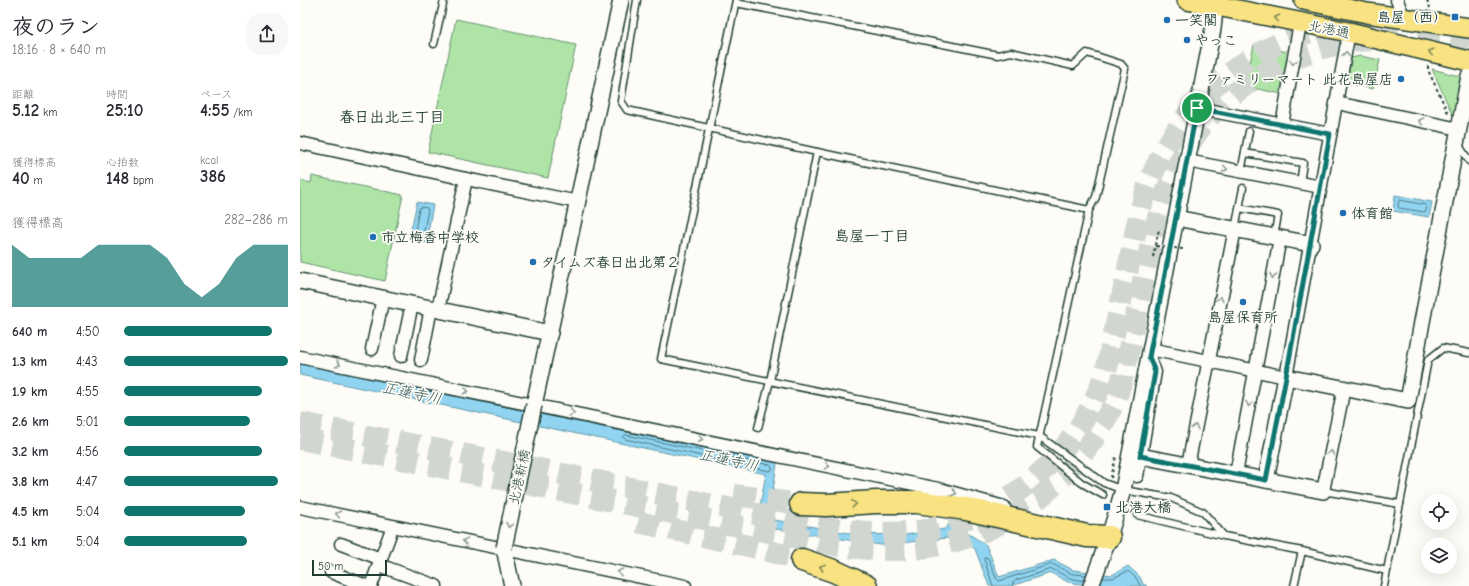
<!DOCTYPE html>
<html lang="ja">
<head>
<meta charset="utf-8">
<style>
  :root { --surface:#fff; --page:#f7f7f7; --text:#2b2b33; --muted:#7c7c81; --accent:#0f766e }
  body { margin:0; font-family:"Comic Neue","Klee One",sans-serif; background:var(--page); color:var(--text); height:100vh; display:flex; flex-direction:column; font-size:15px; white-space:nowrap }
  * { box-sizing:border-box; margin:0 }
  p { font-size:13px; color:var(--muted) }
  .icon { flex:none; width:22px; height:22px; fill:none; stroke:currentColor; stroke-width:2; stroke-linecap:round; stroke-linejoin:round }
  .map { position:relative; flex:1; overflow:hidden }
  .side { display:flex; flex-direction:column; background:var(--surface); width:300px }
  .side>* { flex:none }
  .fabs { position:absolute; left:1121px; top:494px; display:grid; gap:8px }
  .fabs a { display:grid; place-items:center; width:36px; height:36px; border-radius:50%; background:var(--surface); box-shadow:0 4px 16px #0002; font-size:20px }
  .scale { position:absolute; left:12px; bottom:10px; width:75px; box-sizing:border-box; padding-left:4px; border:2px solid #1f3d34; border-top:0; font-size:11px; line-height:14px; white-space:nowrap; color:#1f3d34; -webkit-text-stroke:3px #fdfcf7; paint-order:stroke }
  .pin { position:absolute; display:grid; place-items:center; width:34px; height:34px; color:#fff; margin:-17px; border:2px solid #fff; border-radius:50%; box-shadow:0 1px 4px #0007 }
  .round { display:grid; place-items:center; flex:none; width:42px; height:42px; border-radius:16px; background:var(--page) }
  .summary { display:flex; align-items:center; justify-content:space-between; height:68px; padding:0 12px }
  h1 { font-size:22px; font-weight:700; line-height:30px }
  .figures { display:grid; grid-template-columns:repeat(3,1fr); gap:6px; height:68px; padding:4px 12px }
  .figures div { display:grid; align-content:center }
  .figures b { font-size:17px; font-weight:700 }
  .figures small { font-size:11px; font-weight:400 }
  .figures p { font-size:11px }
  .chart { height:112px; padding:8px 12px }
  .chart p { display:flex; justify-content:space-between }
  .chart svg { width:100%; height:72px; margin-top:4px; fill:var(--accent); opacity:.7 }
  ul { padding:0 12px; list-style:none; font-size:13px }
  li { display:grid; grid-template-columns:64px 48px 1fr; align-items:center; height:30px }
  li i { height:10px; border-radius:5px; background:var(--accent) }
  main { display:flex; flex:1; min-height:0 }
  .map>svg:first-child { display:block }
  .green { fill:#aee5a7; stroke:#66916e }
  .water { fill:#90d4f2; stroke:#6398a6 }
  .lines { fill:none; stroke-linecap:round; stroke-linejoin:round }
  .shore { stroke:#4c7980; stroke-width:1 }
  .motorway-tunnel { stroke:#d1d6d0; stroke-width:22; stroke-dasharray:22 11; stroke-linecap:butt }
  .service-casing { stroke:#1f3d34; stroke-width:9 }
  .minor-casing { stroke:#1f3d34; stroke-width:15 }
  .tertiary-casing { stroke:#1f3d34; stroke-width:18 }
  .primary-casing { stroke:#1f3d34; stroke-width:22 }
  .motorway-casing { stroke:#1f3d34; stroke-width:25 }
  .path { stroke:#1f3d34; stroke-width:2; stroke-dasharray:3 3; stroke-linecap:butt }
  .service { stroke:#fdfcf7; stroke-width:6 }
  .minor { stroke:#fdfcf7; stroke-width:12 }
  .tertiary { stroke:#fdfcf7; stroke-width:15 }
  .primary { stroke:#f8e281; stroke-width:19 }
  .motorway { stroke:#f8e281; stroke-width:22 }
  .tertiary-bridge-casing { stroke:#1f3d34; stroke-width:18; stroke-linecap:butt }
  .path-bridge { stroke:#1f3d34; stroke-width:2; stroke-dasharray:3 3; stroke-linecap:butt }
  .tertiary-bridge { stroke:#fdfcf7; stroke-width:15 }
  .oneway { stroke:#818757 }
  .oneway2 { stroke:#8e9c96 }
  .route-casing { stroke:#fff; stroke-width:8 }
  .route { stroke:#0f766e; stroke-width:5 }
  .poi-dot { fill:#1f6fb2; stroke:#fdfcf7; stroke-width:1.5 }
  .labels { text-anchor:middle; stroke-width:3.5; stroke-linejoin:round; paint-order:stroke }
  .poi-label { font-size:14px; font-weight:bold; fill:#1f3d34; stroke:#fdfcf7; text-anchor:start }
  .street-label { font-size:14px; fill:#1f3d34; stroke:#fdfcf7 }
  .neighbourhood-label { font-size:15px; font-weight:bold; fill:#1f3d34; stroke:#fdfcf7 }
  .water-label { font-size:15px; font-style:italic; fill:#365b5a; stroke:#fdfcf7 }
</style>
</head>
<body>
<main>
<section class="side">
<div class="summary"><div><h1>夜のラン</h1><p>18:16 · 8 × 640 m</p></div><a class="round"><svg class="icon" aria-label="share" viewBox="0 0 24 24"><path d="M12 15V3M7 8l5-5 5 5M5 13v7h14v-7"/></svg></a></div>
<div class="figures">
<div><p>距離</p><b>5.12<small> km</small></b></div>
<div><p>時間</p><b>25:10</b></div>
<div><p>ペース</p><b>4:55<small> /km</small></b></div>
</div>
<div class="figures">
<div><p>獲得標高</p><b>40<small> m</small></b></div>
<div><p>心拍数</p><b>148<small> bpm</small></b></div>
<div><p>kcal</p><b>386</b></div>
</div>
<div class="chart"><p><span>獲得標高</span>282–286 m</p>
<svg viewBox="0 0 160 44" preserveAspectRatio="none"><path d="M0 44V6L10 14L20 14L30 14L40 14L50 6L60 6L70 6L80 6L90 14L100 30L110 38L120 30L130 14L140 6L150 6L160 6V44z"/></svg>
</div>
<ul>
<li><b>640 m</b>4:50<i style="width:90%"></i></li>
<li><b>1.3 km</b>4:43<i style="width:100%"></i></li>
<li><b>1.9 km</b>4:55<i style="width:84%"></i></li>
<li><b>2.6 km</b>5:01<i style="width:77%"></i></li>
<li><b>3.2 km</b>4:56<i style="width:84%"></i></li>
<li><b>3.8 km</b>4:47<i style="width:94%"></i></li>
<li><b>4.5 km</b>5:04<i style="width:74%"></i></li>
<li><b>5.1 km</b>5:04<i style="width:75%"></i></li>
</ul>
</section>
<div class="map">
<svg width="1169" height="586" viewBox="0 0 1169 586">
  <rect width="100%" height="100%" fill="#fdfcf7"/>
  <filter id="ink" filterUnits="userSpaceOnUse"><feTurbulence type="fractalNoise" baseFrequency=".025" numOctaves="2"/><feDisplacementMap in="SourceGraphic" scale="8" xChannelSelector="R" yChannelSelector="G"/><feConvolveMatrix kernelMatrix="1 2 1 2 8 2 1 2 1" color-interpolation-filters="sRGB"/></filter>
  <g filter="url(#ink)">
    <g class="green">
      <path d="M156,19L276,45L248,178L128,152Z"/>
      <path d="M954,45L992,53L982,94L948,87L947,89L940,87L944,67H949Z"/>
      <path d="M1060,56L1080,60L1073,89L1046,83L1051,58Z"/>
      <path d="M1132,69L1159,76L1162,78L1153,116Z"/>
      <path d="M12,176L103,195L85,281L0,262V180L11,183Z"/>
    </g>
    <g class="water">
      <path d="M1095,195L1132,202L1129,217L1093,211Z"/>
      <path d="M117,202L133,205L126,243L109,239Z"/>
      <path d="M0,364L477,463L469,519L554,534L605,535L645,529L651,522L686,545L699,577L754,560L773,570L812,575L828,566L840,577L843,584L847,586H793L768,582L751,573L711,586H689L675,549L658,537L581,545L456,526L466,474L0,375Z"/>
    </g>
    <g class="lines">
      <g class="shore">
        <path d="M1100,200L1126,205L1127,206L1126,211L1124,212L1099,208L1098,205Z"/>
        <path d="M121,207L127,208L128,210L123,236L121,238L116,236L114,235L119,209Z"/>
        <path d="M326,435L470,465L472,467V470L469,471L325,439L323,437Z"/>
        <path d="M803,578H813L828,571L837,579L840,586"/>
        <path d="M693,586L684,559L685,557L688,558L696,578L699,581L752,564L772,574L786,575"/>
        <path d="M712,586L713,583L716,580L752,569L770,578L784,581"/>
      </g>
      <g class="motorway-tunnel">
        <path d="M1117,41L1169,50"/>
        <path d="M0,423L234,468L510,525C548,531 587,536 625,530C713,515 785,447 808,363C815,328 823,293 830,259C835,235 839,211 847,188C888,79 983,16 1099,23"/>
        <path d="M0,439L539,546C571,550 603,552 634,546C701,534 756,494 794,438C802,425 810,413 816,398C824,376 828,353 833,330C854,232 863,134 958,77C993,55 1029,43 1071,40"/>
        <path d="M434,495L501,504"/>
        <path d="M338,522L462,549L502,560"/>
      </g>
      <defs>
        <g id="service">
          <path d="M337,0L321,101L327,110L517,152L789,210"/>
          <path d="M436,0L361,359L739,436L804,483L823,490L871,498L903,512L924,536"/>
          <path d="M436,3L698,55L711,52L773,66L787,53L821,64L825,69L796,197L789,210L737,447L782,483L803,495"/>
          <path d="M134,44L144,0"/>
          <path d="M1158,144L1169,161"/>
          <path d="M945,153L1003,163L1000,183"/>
          <path d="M941,172L949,131"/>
          <path d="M939,208L978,215L974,237"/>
          <path d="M935,229L943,188"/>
          <path d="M458,428L470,381L517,152"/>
          <path d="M1023,491L1100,504"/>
          <path d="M837,515L924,536L1002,551L1087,571"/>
          <path d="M994,586L1002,551"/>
          <path d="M1084,586L1128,360L1143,348L1169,353"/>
        </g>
        <g id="minor">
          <path d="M1097,0L1104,19"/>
          <path d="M1037,103L1159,129"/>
          <path d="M897,108L1030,134"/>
          <path d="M982,125L1000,23"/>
          <path d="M0,143L166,179L278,202"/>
          <path d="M887,161L1021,187"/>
          <path d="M138,310L166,179"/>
          <path d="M72,349L83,298"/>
          <path d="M850,349L986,377L1049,32"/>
          <path d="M101,356L112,304"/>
          <path d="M0,357L643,490L704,507"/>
          <path d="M121,360L131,308"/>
          <path d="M888,465L935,229"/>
          <path d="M936,474L980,238"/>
          <path d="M837,476L855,372L849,357"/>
          <path d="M1023,491L1044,388"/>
          <path d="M0,507L385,586"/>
          <path d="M41,544L81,559"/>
          <path d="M79,565L136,586"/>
          <path d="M31,572L66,586"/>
          <path d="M71,586L90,534"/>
        </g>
        <g id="tertiary">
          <path d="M876,218L1011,244"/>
          <path d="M0,281L250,333"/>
          <path d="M234,405L321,0"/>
          <path d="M840,456L1023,491"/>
          <path d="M966,480L986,377L1108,401L1122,322L1169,76"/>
          <path d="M204,548L212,586"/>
          <path d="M791,586L809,537L823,490L913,29L916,0"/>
        </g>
        <g id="primary">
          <path d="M887,0L1049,32L1169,61"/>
          <path d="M1004,0L1067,13L1169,28"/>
        </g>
        <g id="motorway">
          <path d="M501,504L526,505L576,502H617L666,509L787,536L809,537"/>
          <path d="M502,560L534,571L566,586"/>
        </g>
      </defs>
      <use href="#service" class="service-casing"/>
      <use href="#minor" class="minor-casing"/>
      <use href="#tertiary" class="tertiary-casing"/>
      <use href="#primary" class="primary-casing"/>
      <use href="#motorway" class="motorway-casing"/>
      <g class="path">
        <path d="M1127,0L1130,8"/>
        <path d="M1128,66V70L1149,115"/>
        <path d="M853,257L859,229"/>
        <path d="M811,478L816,456"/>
      </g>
      <use href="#service" class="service"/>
      <use href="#minor" class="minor"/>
      <use href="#tertiary" class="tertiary"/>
      <use href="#primary" class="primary"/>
      <use href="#motorway" class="motorway"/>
      <defs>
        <path id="tertiary-bridge" d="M204,548L234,405"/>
      </defs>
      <use href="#tertiary-bridge" class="tertiary-bridge-casing"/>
      <path class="path-bridge" d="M856,246L883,249"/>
      <use href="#tertiary-bridge" class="tertiary-bridge"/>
    </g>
    <defs><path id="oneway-chevron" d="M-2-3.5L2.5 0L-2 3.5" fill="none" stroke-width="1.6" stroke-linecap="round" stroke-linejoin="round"/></defs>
    <g class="oneway">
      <use href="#oneway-chevron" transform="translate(977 18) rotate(-168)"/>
      <use href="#oneway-chevron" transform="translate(1131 52) rotate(-167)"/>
      <use href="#oneway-chevron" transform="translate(554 504) rotate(-4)"/>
      <use href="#oneway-chevron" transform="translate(522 567) rotate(-160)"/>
    </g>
    <g class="oneway2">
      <use href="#oneway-chevron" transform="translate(1046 54) rotate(-80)"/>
      <use href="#oneway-chevron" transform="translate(993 62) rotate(100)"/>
      <use href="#oneway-chevron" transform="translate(1121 121) rotate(-168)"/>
      <use href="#oneway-chevron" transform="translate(925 169) rotate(11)"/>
      <use href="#oneway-chevron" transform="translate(973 276) rotate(100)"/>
      <use href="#oneway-chevron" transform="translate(920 299) rotate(-78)"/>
      <use href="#oneway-chevron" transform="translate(38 364) rotate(12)"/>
      <use href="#oneway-chevron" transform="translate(166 391) rotate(12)"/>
      <use href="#oneway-chevron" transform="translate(949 404) rotate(101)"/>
      <use href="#oneway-chevron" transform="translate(272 413) rotate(12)"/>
      <use href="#oneway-chevron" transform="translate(895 427) rotate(-79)"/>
      <use href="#oneway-chevron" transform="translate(400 439) rotate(12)"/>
      <use href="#oneway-chevron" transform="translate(1031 453) rotate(-78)"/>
      <use href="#oneway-chevron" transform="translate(527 466) rotate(12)"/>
      <use href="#oneway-chevron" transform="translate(654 493) rotate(16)"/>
      <use href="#oneway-chevron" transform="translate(38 514) rotate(-168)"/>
      <use href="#oneway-chevron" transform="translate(209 525) rotate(102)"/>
      <use href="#oneway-chevron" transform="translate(165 541) rotate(-168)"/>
      <use href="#oneway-chevron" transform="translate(320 572) rotate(-168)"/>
    </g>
  </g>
  <g class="lines" filter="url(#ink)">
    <defs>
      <path id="route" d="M897,108L1030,134L986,377L966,480L840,456L855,372L849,357Z"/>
    </defs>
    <use href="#route" class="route-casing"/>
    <use href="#route" class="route"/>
  </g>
  <g class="poi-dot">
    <rect x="1151" y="13" width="8" height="8" rx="2"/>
    <circle cx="867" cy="20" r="4"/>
    <circle cx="887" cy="40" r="4"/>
    <circle cx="1101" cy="79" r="4"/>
    <circle cx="1043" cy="213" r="4"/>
    <circle cx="73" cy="237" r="4"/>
    <circle cx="233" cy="262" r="4"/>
    <circle cx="943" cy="302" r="4"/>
    <rect x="803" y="503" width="8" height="8" rx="2"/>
  </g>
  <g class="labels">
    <g class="poi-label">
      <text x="1147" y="22" text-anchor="end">島屋（西）</text>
      <text x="875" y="25">一笑閣</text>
      <text x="895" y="45">やっこ</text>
      <text x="1093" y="84" text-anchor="end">ファミリーマート 此花島屋店</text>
      <text x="1051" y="218">体育館</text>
      <text x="81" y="242">市立梅香中学校</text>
      <text x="241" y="267">タイムズ春日出北第２</text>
      <text x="943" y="322" text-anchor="middle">島屋保育所</text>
      <text x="815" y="512">北港大橋</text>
    </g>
    <g class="street-label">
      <text transform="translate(1029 29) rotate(11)" y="5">北港通</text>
      <text transform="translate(219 477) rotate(-78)" y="5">北港新橋</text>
    </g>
    <g class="neighbourhood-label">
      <text x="92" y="122">春日出北三丁目</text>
      <text x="572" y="241">島屋一丁目</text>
    </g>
    <g class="water-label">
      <text transform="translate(112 393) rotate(12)" y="5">正蓮寺川</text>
      <text transform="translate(429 460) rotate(12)" y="5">正蓮寺川</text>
    </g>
  </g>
</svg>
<div class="fabs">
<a><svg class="icon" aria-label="locate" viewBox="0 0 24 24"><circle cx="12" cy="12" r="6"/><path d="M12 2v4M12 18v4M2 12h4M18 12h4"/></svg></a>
<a><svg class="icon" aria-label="layers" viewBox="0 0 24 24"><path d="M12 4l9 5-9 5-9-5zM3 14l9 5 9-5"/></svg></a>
</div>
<div class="scale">50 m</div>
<div class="pin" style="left:897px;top:108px;background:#1e9e55"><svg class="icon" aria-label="arrive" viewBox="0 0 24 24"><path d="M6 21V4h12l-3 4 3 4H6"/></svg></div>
</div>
</main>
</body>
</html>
